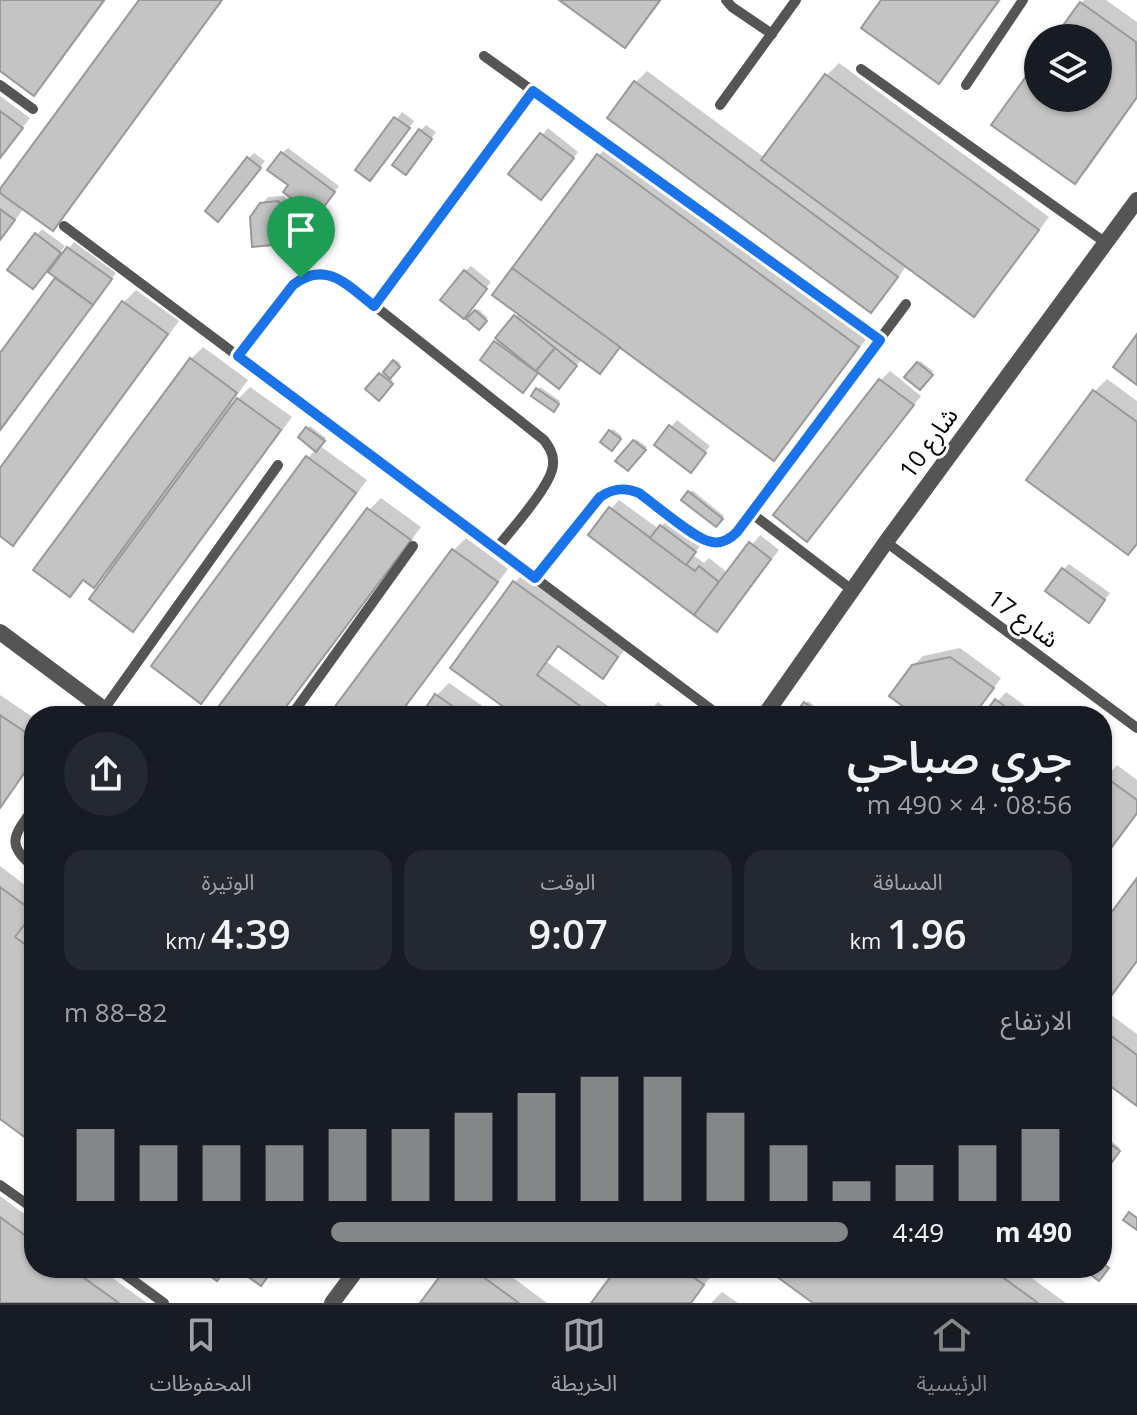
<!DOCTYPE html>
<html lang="ar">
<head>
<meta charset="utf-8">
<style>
  :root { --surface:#171b24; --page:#242831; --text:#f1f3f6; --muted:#9ea1a6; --line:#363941; --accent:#858687 }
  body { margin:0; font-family:"Open Sans","Noto Sans Arabic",sans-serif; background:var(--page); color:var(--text); direction:rtl; height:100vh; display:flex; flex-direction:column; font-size:30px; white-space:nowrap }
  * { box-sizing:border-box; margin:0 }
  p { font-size:26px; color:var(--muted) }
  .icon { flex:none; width:44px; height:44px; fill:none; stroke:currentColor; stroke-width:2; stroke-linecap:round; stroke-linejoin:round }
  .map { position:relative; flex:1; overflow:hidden; direction:ltr }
  .sheet { position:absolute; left:24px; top:706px; width:1088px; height:572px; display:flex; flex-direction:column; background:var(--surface); border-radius:32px; box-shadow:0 2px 6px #0004; direction:rtl }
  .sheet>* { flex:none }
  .fabs { position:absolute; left:1024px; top:24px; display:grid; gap:16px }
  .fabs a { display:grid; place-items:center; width:88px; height:88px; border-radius:50%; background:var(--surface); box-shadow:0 2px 6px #0004; font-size:40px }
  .pin { position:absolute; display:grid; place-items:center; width:68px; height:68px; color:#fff; margin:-82px -34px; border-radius:50% 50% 50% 0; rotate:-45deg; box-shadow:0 0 8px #0007 }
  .pin .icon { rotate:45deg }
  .round { display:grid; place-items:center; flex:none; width:84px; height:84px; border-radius:42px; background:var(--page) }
  .headline { display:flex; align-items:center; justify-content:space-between; height:136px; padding:0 40px }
  h1 { font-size:44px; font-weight:600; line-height:60px }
  .metrics { display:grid; grid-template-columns:repeat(3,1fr); gap:12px; height:136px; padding:8px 40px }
  .metrics div { display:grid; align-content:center; border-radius:20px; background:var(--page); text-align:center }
  .metrics b { font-size:40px; font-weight:600 }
  .metrics small { font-size:22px; font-weight:400 }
  .metrics p { font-size:22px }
  .chart { height:224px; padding:16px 40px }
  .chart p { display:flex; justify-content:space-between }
  .chart svg { width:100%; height:144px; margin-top:8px; stroke:var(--accent); stroke-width:6 }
  ul { padding:0 40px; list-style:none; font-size:26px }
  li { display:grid; grid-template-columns:128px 96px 1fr; align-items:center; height:60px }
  li i { height:20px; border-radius:10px; background:var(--accent) }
  .tabs { display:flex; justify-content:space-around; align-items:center; height:112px; border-top:2px solid var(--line); background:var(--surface); font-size:22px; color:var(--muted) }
  .tabs a { display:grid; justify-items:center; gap:4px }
  .tabs .current { color:var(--accent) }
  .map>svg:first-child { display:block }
  .shadow { fill:#0003 }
  .building { fill:#c4c4c4; stroke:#999; stroke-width:2 }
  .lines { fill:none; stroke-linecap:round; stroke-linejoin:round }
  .service { stroke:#555; stroke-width:10 }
  .minor { stroke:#555; stroke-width:16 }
  .route-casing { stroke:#fff; stroke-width:16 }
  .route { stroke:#1a73e8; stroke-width:10 }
  .labels { text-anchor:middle; stroke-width:6; stroke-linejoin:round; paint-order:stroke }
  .street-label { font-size:24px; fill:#000; stroke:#fff }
</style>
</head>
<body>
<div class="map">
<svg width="1137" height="1303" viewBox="0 0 1137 1303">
  <rect width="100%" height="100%" fill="#fff"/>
  <g class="shadow">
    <path d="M0,0H106L46,81L34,93L0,69Z"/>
    <path d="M141,0H223L64,216L52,228L24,208L0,240V195Z"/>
    <path d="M562,0H662L637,33L625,46Z"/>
    <path d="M883,0H1001L951,69L939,81Z"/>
    <path d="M1084,0H1106L1137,22V99L1087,170L1075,182L994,125L1038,63V98H1098V38H1056Z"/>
    <path d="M839,63L1049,217L986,302L974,314L907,265L883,299L870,311L635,83L647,71L765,158L827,75Z"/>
    <path d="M0,96L30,118L0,156Z"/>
    <path d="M402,112L414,121L376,173L358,170Z"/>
    <path d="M426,125L436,132L411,167L420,131Z"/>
    <path d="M548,128L578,152L547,191L511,174Z"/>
    <path d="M611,143L870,334L786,446L774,458L621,346L600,372L582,359L564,381L539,371L529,385L496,342L520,312L599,155Z"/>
    <path d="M288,148L339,186L322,208L291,185L282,153Z"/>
    <path d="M254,153L265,161L224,214L249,158Z"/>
    <path d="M284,196L297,210L300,235L294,241L262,204L268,197Z"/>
    <path d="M42,229L65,246L38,281L37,235Z"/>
    <path d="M74,242L116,273L0,432V356L58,278L51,272Z"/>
    <path d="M471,266L491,282L469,310L465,271Z"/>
    <path d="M136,290L179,321L25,531L13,543L0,534V471L124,302Z"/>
    <path d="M478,309L488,318L478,328L469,319Z"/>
    <path d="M203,347L248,380L231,403L233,404L250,387L292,417L145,617L133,629L112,567L94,585L85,578L70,594L191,359Z"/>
    <path d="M396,360L401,364L389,377L393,381L379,398L380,374L383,372L384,373Z"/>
    <path d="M920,361L933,371L920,387L907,377Z"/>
    <path d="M890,371L921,396L816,530L776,515L881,380Z"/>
    <path d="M1107,379L1137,401V544L1128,553L1029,479L1095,391Z"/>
    <path d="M540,387L560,401L556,407L533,395Z"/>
    <path d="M677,420L710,446L696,464L657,444Z"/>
    <path d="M310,426L326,438L320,446L367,480L213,689L201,701L308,458L316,449L301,437Z"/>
    <path d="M613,429L622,436L611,449L602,441Z"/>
    <path d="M636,439L647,447L628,469L618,460Z"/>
    <path d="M692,490L724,516L716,525L684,500Z"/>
    <path d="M381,498L421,527L280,716H219L369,510Z"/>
    <path d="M619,500L659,529L667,520L701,545L693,555L704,563L709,558L728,573L760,535L779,550L726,620L717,629L611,509Z"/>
    <path d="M466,538L508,569L399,716H331L454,550Z"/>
    <path d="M1069,564L1110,593L1094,614L1064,569Z"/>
    <path d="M527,570L629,644L614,664L602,676L560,645L547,662L622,716H520L453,667L515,582Z"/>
    <path d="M960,648L1001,678L973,716H920L913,666L923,656Z"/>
    <path d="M449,683L497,716H422L437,695Z"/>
    <path d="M1006,692L1028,708L1022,716H985Z"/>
    <path d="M0,695L34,718V761L0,807Z"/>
    <path d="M808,701L818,709L813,716H796Z"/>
    <path d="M658,702L677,716H645Z"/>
    <path d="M1117,765L1137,780V815L1102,862V782Z"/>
    <path d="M0,866L34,892V913L25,924L34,930V1142L0,1116Z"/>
    <path d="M1137,881V962L1103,1009L1137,1034V1104L1107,1082L1102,1089V928Z"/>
    <path d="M1102,1134L1120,1148L1112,1159L1102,1152Z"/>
    <path d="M0,1196L34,1221V1268H99L147,1303H0Z"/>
    <path d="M448,1268H500L547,1303H422Z"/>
    <path d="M619,1268H717L691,1303H594Z"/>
    <path d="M769,1268H1018L1066,1303H817Z"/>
    <path d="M722,1292L738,1303H711Z"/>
  </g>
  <g class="building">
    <path d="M0,0H104L34,96L0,71Z"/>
    <path d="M139,0H222L53,231L0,193V189Z"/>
    <path d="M559,0H660L625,48Z"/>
    <path d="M881,0H999L939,84L861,28Z"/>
    <path d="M1080,2L1136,42L1137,97L1075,184L991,125L1038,60V98H1098V38H1054Z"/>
    <path d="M825,74L1039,230L974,317L761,160Z"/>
    <path d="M634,81L898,277L871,313L607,118Z"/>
    <path d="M0,111L23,128L0,158Z"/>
    <path d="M394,117L410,128L370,181L355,170Z"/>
    <path d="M419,129L432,139L406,175L392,165Z"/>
    <path d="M540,133L574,158L541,200L508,174Z"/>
    <path d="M281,152L335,192L316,217L283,192L288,185L267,170Z"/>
    <path d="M597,154L859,347L774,461L512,268Z"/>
    <path d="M247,157L261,168L218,222L205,211Z"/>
    <path d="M278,201L292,216L295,243L252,247L250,217L260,203Z"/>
    <path d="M0,209L15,220L0,240Z"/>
    <path d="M35,233L61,253L33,289L7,270Z"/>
    <path d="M67,247L112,279L93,305L48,272Z"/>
    <path d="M512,268L620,347L600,374L492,295Z"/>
    <path d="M464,270L487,289L464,319L440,300Z"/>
    <path d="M55,278L93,305L0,430V353Z"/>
    <path d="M122,301L168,334L13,546L0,536V468Z"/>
    <path d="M475,310L487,321L479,330L466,319Z"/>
    <path d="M514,315L555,348L536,371L495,338Z"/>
    <path d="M1137,334V385L1113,367Z"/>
    <path d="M494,341L538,373L523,393L480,360Z"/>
    <path d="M555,348L577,366L559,389L536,371Z"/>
    <path d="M190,358L237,393L94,588L83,580L70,597L33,570Z"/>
    <path d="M393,360L400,367L390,379L383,372Z"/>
    <path d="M917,362L933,375L920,390L904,377Z"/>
    <path d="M379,373L393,384L379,401L365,389Z"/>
    <path d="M879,379L914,405L807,542L773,515Z"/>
    <path d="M536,388L559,404L554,412L531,396Z"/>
    <path d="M1093,390L1137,422V544L1128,555L1026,480Z"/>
    <path d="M237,398L281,430L133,632L89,599Z"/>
    <path d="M669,425L706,453L691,473L654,445Z"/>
    <path d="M306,427L325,441L316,452L298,437Z"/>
    <path d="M609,430L621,439L612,451L600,442Z"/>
    <path d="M633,440L646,450L628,471L615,461Z"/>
    <path d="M306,456L356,493L201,704L151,666Z"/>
    <path d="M688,491L723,519L716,527L681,500Z"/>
    <path d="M609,507L695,571L699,566L719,582L694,615L588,535Z"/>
    <path d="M367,508L411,540L279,716H216L213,714Z"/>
    <path d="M660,525L696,552L686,565L650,538Z"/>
    <path d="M749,542L771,559L717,632L694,615Z"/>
    <path d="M452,549L498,582L398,716H328Z"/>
    <path d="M1062,568L1105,600L1089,623L1045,591Z"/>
    <path d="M513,581L618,657L603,679L558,646L537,675L594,716H516L450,668Z"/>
    <path d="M950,657L994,688L973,716H916L889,696L912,665Z"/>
    <path d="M435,694L467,716H420Z"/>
    <path d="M995,699L1018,716H983Z"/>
    <path d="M804,702L817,712L814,716H793Z"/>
    <path d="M0,715L34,738V759L0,808Z"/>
    <path d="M1104,776L1137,800V813L1102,860V778Z"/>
    <path d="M1137,878V961L1102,1008V925Z"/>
    <path d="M0,887L34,912L15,937L34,951V1144L0,1119Z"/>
    <path d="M1102,1029L1137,1055V1106L1106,1083L1102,1088Z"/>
    <path d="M1102,1138L1120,1151L1112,1162L1102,1154Z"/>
    <path d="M1129,1212L1137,1218V1230L1123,1220Z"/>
    <path d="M0,1217L34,1242V1268H70L119,1303H0Z"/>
    <path d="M1102,1263L1109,1268L1099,1281L1082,1268H1102Z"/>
    <path d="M199,1268H227L217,1281Z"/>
    <path d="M249,1268H274L261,1286L244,1274Z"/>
    <path d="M446,1268H471L519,1303H420Z"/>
    <path d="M617,1268H681L704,1285L691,1303H591Z"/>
    <path d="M701,1268H717L712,1276Z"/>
    <path d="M765,1268H990L1038,1303H813Z"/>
  </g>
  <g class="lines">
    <g class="service">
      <path d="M726,0L732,7L772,34"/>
      <path d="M484,56L880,340"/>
      <path d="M861,69L1106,243"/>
      <path d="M0,85L33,109"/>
      <path d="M966,85L1023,0"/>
      <path d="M720,105L796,0"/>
      <path d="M64,226L720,716"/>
      <path d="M374,306L533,91"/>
      <path d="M238,356L293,285C309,272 324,271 342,280L544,440C549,447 554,454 553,464C553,484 510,531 496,549"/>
      <path d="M751,513L852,590"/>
      <path d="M886,542L1137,728"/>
      <path d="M535,578L600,497C613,488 625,487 639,493L705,541L719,542L732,537L906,304"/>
      <path d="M99,716L278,465"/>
      <path d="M291,716L413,546"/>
      <path d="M34,808C15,834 4,844 34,867"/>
      <path d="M0,1185L34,1209"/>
      <path d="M116,1268L164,1303"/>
    </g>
    <g class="minor">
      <path d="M0,632L113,716"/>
      <path d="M764,716L886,542L1137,200"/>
      <path d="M332,1303L358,1268"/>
    </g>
  </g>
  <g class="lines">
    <defs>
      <path id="route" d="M533,91L880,340L737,532C729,540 719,545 708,541C693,537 654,504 639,493C625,487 613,488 600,497L535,578L238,356L293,285C326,259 348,286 374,306Z"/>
    </defs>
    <use href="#route" class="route-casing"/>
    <use href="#route" class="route"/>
  </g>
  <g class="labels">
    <g class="street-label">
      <text transform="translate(929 443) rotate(-54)" y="8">شارع 10</text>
      <text transform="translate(1023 619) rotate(36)" y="8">شارع 17</text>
    </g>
  </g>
</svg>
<div class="fabs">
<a><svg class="icon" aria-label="layers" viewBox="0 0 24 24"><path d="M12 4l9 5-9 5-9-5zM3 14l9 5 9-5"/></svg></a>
</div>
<div class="pin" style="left:301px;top:278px;background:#1e9e55"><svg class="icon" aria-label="arrive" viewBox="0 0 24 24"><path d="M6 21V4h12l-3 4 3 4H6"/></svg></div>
<section class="sheet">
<div class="headline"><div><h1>جري صباحي</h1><p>08:56 · 4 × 490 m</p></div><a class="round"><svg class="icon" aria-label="share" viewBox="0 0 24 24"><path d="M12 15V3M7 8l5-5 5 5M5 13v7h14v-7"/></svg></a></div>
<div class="metrics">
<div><p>المسافة</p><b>1.96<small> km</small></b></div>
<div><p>الوقت</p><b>9:07</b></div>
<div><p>الوتيرة</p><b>4:39<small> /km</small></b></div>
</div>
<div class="chart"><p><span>الارتفاع</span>82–88 m</p>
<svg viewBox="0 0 160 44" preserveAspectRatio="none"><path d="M5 44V22M15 44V27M25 44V27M35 44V27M45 44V22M55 44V22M65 44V17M75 44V11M85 44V6M95 44V6M105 44V17M115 44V27M125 44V38M135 44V33M145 44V27M155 44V22"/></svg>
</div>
<ul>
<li><b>490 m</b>4:49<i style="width:66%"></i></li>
</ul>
</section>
</div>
<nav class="tabs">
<a class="current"><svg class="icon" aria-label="home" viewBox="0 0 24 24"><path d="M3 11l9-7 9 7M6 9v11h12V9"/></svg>الرئيسية</a>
<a><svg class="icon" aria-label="map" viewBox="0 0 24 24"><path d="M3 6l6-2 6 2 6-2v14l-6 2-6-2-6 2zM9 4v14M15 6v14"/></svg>الخريطة</a>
<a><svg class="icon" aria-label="saved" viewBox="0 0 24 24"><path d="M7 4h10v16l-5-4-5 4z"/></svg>المحفوظات</a>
</nav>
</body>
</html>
